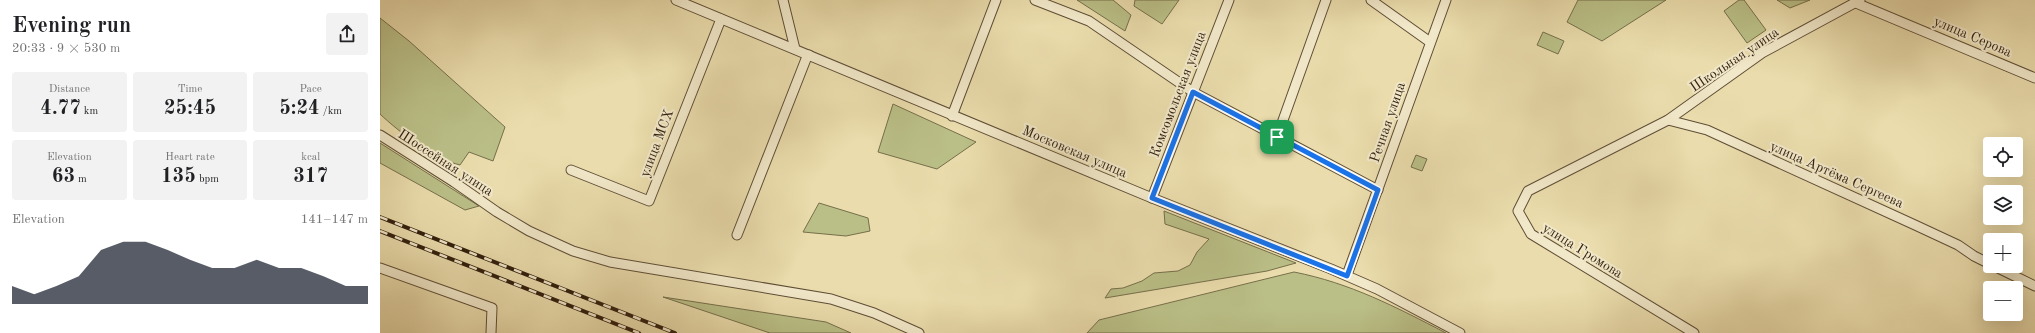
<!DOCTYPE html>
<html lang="en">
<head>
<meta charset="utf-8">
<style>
  :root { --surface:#fff; --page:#f2f2f2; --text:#202124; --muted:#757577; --accent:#111827 }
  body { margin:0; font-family:"Old Standard TT",serif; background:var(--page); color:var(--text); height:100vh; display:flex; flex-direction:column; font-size:15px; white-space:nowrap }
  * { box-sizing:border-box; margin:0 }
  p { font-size:13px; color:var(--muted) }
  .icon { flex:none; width:22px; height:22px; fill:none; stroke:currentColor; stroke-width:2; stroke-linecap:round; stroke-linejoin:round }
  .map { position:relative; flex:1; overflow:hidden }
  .drawer { display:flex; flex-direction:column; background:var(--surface); width:380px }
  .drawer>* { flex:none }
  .fabs { position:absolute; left:1603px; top:137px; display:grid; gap:8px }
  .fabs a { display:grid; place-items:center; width:40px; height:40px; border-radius:4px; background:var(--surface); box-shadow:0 4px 16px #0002; font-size:20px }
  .pin { position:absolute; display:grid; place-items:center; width:34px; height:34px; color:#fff; margin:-17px; border-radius:8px; box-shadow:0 2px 6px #0006 }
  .round { display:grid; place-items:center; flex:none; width:42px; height:42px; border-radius:4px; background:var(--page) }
  .headline { display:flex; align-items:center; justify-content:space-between; height:68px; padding:0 12px }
  h1 { font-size:22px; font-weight:800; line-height:30px }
  .figures { display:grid; grid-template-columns:repeat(3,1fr); gap:6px; height:68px; padding:4px 12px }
  .figures div { display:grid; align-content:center; border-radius:4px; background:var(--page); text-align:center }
  .figures b { font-size:20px; font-weight:800 }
  .figures small { font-size:11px; font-weight:400 }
  .figures p { font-size:11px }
  .chart { height:112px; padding:8px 12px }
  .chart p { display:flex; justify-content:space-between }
  .chart svg { width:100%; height:72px; margin-top:4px; fill:var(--accent); opacity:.7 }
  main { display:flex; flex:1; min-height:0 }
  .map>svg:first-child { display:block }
  .green { fill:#babf87; stroke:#766f4a }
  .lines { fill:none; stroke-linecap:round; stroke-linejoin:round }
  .minor-casing { stroke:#5f4e36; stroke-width:11 }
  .minor { stroke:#f1e8c9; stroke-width:9 }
  .rail-casing { stroke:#311f0e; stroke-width:4 }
  .rail { stroke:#f1e8c9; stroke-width:2.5; stroke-dasharray:8; stroke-linecap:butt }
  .route-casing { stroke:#fff; stroke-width:8 }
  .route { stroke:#1a73e8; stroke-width:5 }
  .labels { text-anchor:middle; stroke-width:4; stroke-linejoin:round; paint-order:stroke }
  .street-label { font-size:14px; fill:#311f0e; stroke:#f1e8c9 }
</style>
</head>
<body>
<main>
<section class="drawer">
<div class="headline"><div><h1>Evening run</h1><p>20:33 · 9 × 530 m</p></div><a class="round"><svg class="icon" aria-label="share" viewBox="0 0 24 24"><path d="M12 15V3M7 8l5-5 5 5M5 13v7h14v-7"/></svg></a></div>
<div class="figures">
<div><p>Distance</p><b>4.77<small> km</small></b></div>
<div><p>Time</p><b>25:45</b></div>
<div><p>Pace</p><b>5:24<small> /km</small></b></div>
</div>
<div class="figures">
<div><p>Elevation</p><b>63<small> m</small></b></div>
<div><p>Heart rate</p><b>135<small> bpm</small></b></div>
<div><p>kcal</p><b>317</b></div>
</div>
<div class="chart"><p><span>Elevation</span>141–147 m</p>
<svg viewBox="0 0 160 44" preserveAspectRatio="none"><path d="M0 44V33L10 38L20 33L30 27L40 11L50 6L60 6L70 11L80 17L90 22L100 22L110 17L120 22L130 22L140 27L150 33L160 33V44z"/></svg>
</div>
</section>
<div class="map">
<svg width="1655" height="333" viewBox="0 0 1655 333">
  <rect width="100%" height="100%" fill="#eadcac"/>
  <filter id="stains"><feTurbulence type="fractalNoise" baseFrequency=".005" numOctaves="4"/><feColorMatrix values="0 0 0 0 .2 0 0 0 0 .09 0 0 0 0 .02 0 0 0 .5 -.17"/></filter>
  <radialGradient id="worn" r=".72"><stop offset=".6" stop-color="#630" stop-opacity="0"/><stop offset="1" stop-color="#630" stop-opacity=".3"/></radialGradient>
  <g class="green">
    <path d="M697,0H733L751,15L745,31Z"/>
    <path d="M755,0H799L782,24L754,6Z"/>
    <path d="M1198,0H1286L1222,41L1187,22Z"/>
    <path d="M1359,0H1364L1386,30L1367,43L1344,11Z"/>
    <path d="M1397,0H1430L1410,8Z"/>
    <path d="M0,18L29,41L125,127L113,161L89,152L80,165C54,159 19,132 0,114Z"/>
    <path d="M1163,32L1184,41L1178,54L1157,45Z"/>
    <path d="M513,104L596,142L557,169L498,152Z"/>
    <path d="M0,143L99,206L85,210L0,163Z"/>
    <path d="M1036,155L1047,159L1042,171L1031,167Z"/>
    <path d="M439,203L488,218L490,231L466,236L423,232Z"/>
    <path d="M784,211L916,263L887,271L725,298L731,289L743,288L762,281L774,273L798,271L810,265L817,252L829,239L785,224Z"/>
    <path d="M914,272C970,283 1016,307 1066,333H707L719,320Z"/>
    <path d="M283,297L446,322L471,333H390Z"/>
  </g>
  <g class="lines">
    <defs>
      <g id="minor">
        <path d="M296,0L772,198L951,269L997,289L1080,333"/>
        <path d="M403,0L415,49"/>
        <path d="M655,0L709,21L813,92L998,190"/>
        <path d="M991,0L1050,42"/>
        <path d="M1476,3L1655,78"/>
        <path d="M572,116L616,0"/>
        <path d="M1288,120L1327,130L1535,225L1578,245L1594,256L1610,264"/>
        <path d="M0,135L74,182L117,212L149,231L193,251L230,262L451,299L494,313L539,333"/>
        <path d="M897,137L946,0"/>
        <path d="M191,170L269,201L341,19"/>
        <path d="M772,198L849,0"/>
        <path d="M357,235L426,59L429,55"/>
        <path d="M1614,266L1655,286"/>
        <path d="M0,268L112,308L111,333"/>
        <path d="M967,275L1066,0"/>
        <path d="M1314,333L1151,234L1138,211L1148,191L1288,120L1382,53L1480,0"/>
      </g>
    </defs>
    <use href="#minor" class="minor-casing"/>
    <use href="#minor" class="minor"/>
    <defs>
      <g id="rail">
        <path d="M0,217L295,333"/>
        <path d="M0,231L259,333"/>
      </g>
    </defs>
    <use href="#rail" class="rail-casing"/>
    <use href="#rail" class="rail"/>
  </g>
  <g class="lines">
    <defs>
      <path id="route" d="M813,92L998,190L967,276L772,198Z"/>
    </defs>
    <use href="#route" class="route-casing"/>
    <use href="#route" class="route"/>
  </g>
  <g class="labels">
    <g class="street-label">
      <text transform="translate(1593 36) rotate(23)" y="5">улица Серова</text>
      <text transform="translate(1354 59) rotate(-34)" y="5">Школьная улица</text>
      <text transform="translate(797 94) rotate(-69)" y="5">Комсомольская улица</text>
      <text transform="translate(1007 122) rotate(-71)" y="5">Речная улица</text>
      <text transform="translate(276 143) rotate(-69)" y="5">улица МСХ</text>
      <text transform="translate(695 151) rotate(23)" y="5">Московская улица</text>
      <text transform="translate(66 162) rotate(33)" y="5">Шоссейная улица</text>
      <text transform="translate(1457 174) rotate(24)" y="5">улица Артёма Сергеева</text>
      <text transform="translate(1203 250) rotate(32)" y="5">улица Громова</text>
    </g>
  </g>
  <rect width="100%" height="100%" filter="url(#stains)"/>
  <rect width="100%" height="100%" fill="url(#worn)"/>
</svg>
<div class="fabs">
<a><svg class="icon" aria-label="locate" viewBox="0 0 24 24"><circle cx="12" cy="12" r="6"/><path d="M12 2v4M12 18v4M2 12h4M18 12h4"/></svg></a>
<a><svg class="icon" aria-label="layers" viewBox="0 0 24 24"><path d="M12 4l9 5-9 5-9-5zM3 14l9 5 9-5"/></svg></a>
<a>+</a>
<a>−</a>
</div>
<div class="pin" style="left:897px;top:137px;background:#1e9e55"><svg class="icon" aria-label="arrive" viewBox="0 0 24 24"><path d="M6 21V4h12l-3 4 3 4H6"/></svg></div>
</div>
</main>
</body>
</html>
